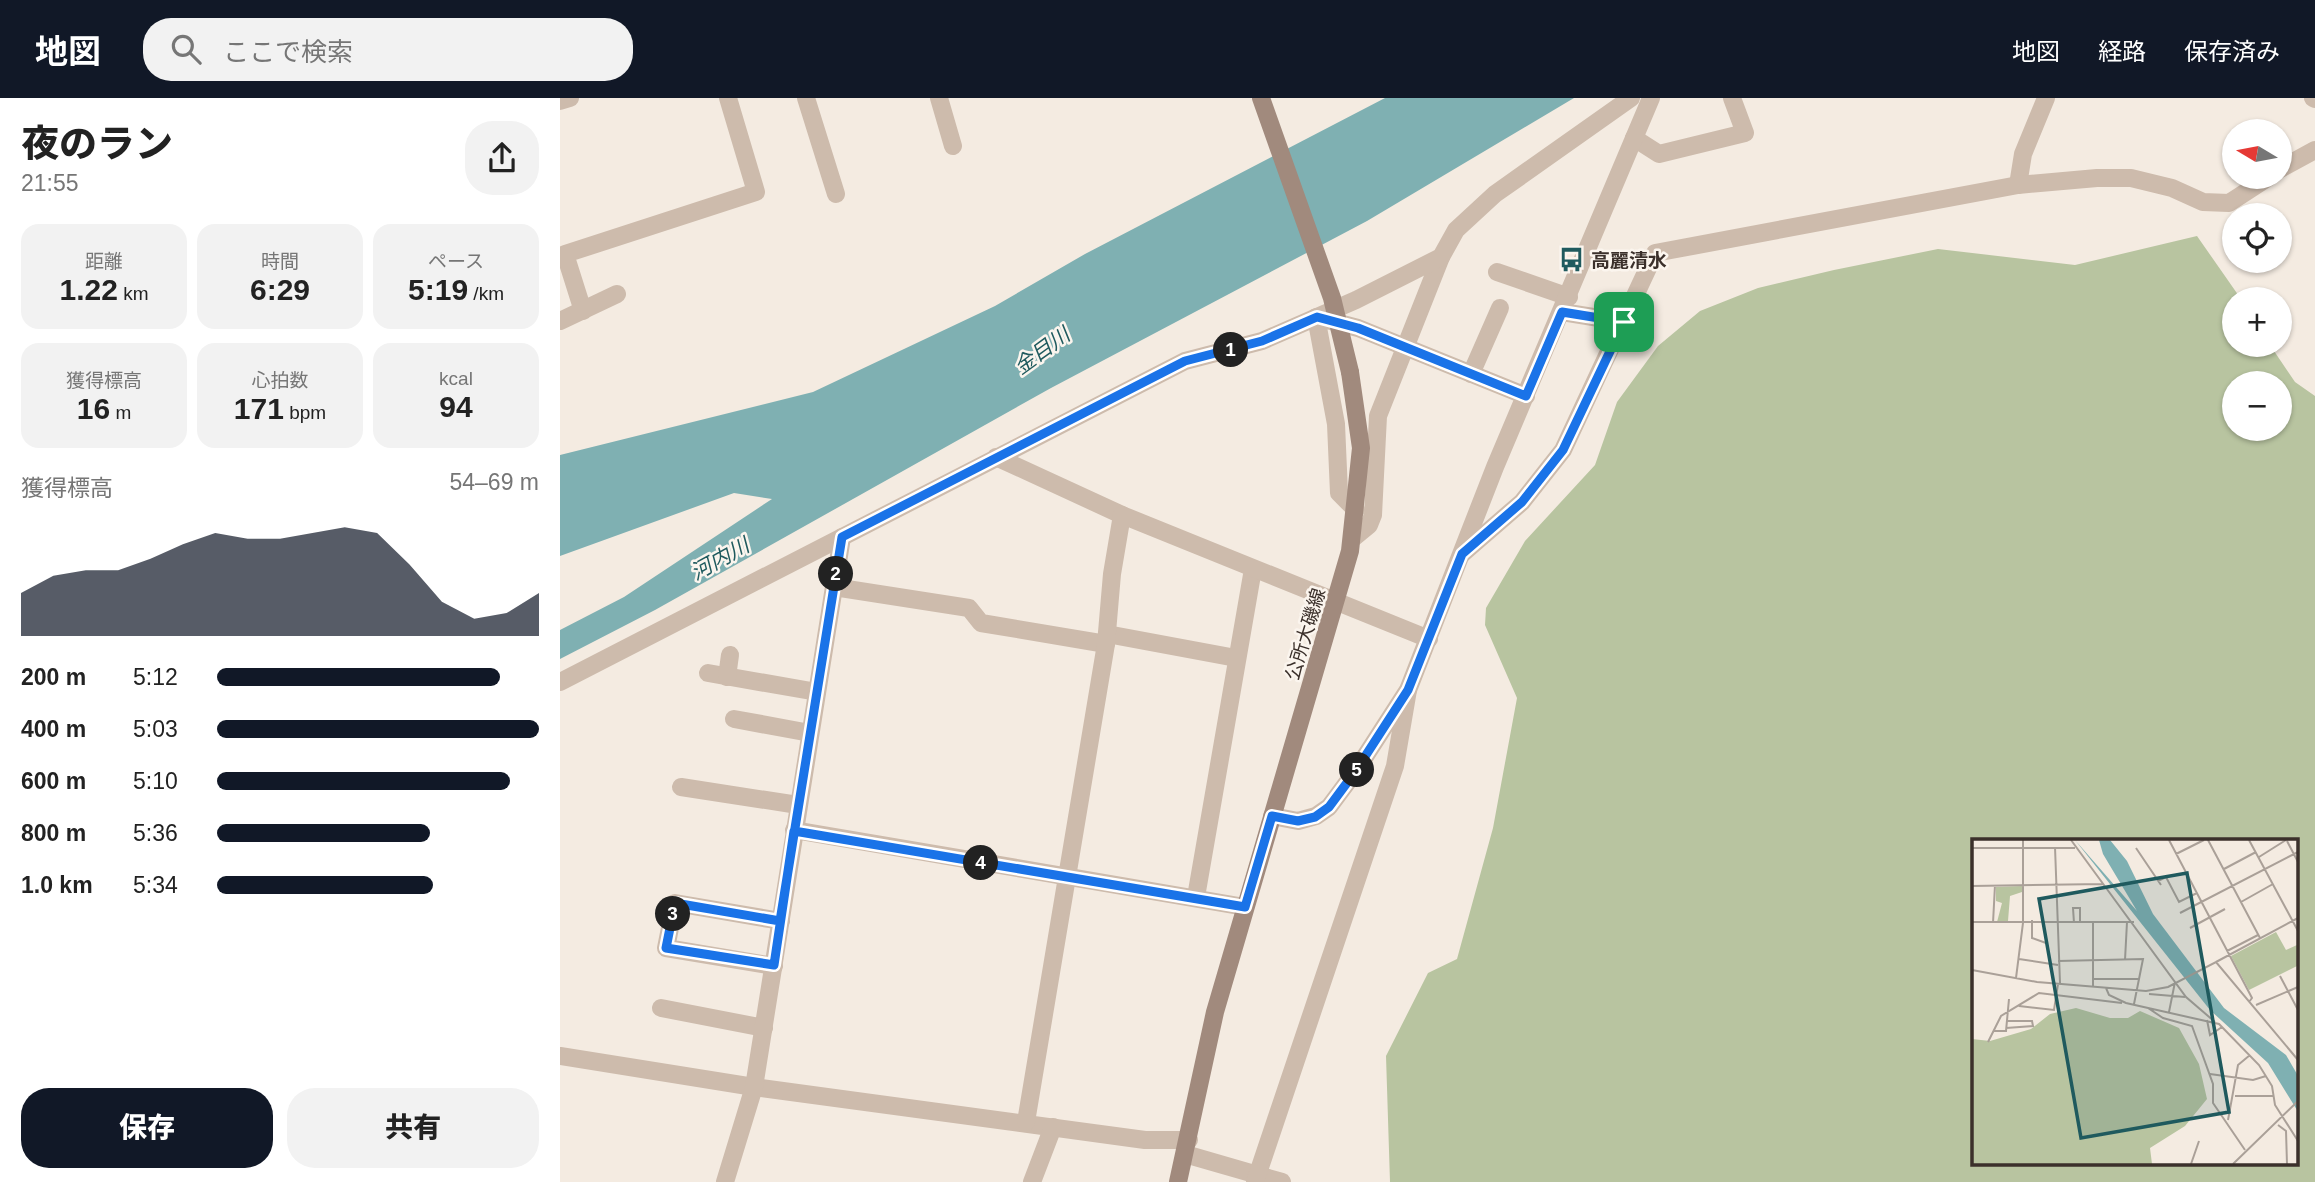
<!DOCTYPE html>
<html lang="ja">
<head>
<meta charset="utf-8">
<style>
  :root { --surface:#fff; --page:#f2f2f2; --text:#222; --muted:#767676; --accent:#111827 }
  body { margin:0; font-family:Arial,"Noto Sans JP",sans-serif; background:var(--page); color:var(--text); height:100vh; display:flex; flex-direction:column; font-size:26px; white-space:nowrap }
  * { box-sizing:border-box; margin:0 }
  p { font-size:23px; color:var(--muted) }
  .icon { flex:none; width:38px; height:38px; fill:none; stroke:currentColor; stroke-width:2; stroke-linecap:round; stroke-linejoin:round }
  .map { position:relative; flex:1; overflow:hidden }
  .details { display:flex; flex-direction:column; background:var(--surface); width:560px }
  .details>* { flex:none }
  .needle { width:46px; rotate:280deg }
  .fabs { position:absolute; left:1662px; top:21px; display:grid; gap:14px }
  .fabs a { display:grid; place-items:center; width:70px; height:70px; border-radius:50%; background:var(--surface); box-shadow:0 2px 5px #0004; font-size:35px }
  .pin { position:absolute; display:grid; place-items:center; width:60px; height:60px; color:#fff; margin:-30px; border-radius:14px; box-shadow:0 4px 10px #0006 }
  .km { position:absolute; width:35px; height:35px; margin:-18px; border-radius:50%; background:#222; color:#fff; font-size:19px; line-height:35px; text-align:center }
  .round { display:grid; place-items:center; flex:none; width:74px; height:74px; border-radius:28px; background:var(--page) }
  .overview { display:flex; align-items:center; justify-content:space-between; height:119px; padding:0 21px }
  h1 { font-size:38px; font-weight:800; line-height:52px }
  .metrics { display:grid; grid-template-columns:repeat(3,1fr); gap:10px; height:119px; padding:7px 21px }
  .metrics div { display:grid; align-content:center; border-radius:18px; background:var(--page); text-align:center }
  .metrics b { font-size:30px; font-weight:800 }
  .metrics small { font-size:19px; font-weight:400 }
  .metrics p { font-size:19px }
  .chart { height:196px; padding:14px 21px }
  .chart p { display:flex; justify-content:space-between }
  .chart svg { width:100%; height:126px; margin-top:7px; fill:var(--accent); opacity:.7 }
  .cta { display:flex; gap:14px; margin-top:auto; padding:14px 21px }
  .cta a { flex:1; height:80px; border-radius:28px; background:var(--accent); color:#fff; font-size:28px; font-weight:800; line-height:80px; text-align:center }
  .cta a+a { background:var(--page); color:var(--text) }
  ul { padding:0 21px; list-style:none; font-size:23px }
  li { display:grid; grid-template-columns:112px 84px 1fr; align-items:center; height:52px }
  li i { height:18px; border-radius:9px; background:var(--accent) }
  header { display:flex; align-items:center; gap:42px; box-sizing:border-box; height:98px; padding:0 35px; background:var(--accent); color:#fff }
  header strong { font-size:33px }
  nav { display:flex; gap:38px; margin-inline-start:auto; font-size:24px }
  .search { width:490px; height:63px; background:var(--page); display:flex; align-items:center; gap:18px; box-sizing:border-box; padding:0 24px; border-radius:28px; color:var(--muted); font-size:26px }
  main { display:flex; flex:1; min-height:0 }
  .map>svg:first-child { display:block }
  .green { fill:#b8c4a0; fill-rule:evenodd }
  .water { fill:#7fb0b2 }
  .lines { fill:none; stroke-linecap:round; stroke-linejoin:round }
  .minor { stroke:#cdbbac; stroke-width:18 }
  .tertiary { stroke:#cdbbac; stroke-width:18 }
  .secondary { stroke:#a18a7d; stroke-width:18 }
  .secondary-bridge { stroke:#a18a7d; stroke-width:18 }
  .route-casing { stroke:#fff; stroke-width:14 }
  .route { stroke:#1a73e8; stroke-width:9 }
  .labels { text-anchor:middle; stroke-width:5; stroke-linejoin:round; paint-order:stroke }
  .poi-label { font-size:19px; font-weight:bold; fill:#3b302b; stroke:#fbf5ee; text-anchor:start }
  .street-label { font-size:19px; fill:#3b302b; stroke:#fbf5ee }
  .water-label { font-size:21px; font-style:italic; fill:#1f5a5e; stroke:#fbf5ee }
  .inset-road { fill:none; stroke:#aaa098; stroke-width:2 }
  .view { fill:#1f5a5e; fill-opacity:0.15; stroke:#1f5a5e; stroke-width:3.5 }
  .inset-edge { fill:none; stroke:#3b302b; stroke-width:3.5 }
</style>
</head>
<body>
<header>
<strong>地図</strong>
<div class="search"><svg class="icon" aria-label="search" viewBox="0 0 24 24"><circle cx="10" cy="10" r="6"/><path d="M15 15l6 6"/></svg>ここで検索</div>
<nav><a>地図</a><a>経路</a><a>保存済み</a></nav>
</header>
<main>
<section class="details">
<div class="overview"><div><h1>夜のラン</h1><p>21:55</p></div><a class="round"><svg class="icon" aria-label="share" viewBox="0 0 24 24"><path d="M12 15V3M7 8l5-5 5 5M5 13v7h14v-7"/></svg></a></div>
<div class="metrics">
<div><p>距離</p><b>1.22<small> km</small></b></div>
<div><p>時間</p><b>6:29</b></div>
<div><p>ペース</p><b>5:19<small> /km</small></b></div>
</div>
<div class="metrics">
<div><p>獲得標高</p><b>16<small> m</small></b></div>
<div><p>心拍数</p><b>171<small> bpm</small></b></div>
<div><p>kcal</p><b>94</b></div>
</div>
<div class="chart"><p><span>獲得標高</span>54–69 m</p>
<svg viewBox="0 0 160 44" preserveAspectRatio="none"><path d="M0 44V29L10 23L20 21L30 21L40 17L50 12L60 8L70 10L80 10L90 8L100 6L110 8L120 19L130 32L140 38L150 36L160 29V44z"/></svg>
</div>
<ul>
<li><b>200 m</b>5:12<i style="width:88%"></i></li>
<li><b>400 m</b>5:03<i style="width:100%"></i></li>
<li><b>600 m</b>5:10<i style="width:91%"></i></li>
<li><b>800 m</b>5:36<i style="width:66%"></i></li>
<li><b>1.0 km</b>5:34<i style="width:67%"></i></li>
</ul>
<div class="cta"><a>保存</a><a>共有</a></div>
</section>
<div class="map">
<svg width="1755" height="1084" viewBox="0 0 1755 1084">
  <rect width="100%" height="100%" fill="#f4ebe1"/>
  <path class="green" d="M1637,138L1681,201H1675V247H1710L1735,284L1755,298V1084H830L826,958L868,875L897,861L933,730L957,600L925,527L926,510L965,443L1035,367L1057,304L1098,248L1140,213L1198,190L1274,172L1378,151L1515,167ZM1675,285H1720V331H1675ZM1414,743H1736V1065H1414Z"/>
  <path class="water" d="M825,0H1014L807,123L491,290L95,512L0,561V532L64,499L212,401L174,395L0,458V357L253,294L435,208L525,156Z"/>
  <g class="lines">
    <g class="minor">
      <path d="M246,0L276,96"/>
      <path d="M379,0L393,48"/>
      <path d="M1753,0L1755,1"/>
      <path d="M0,3L10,0"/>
      <path d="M1074,40L1099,56L1185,35L1172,0"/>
      <path d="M1720,71L1755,52"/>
      <path d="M1458,87L1463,56L1486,0"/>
      <path d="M937,174L1009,199"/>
      <path d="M23,213L5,156L196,94L168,0"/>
      <path d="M1002,214L1064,224"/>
      <path d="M0,223L57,196"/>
      <path d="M911,276L940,210"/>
      <path d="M436,359L562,417"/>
      <path d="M796,412L779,395L776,326L756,219L798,230L966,298"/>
      <path d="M792,441L809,427L813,417L818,318L881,159"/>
      <path d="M902,456L962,404L1003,352L1095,155L1458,87L1537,80H1571L1612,90L1643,104L1669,105L1709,79"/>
      <path d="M274,489L409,510L421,525L546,546"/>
      <path d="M547,536L676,560"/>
      <path d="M148,575L257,594"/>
      <path d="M167,579L170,557"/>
      <path d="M0,584L625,263L702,243L796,202L881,159L896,132L935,96L1071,0"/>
      <path d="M174,621L250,635"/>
      <path d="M121,689L238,707"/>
      <path d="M234,732L685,809"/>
      <path d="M636,799L693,471"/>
      <path d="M214,868L106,850L115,805L221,823"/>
      <path d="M101,910L204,930"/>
      <path d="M0,958L194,989L585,1042H629"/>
      <path d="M466,1024L546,546L552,476L562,417L869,541"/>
      <path d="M625,1056L722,1084"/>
      <path d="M165,1084L194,989L282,439"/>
      <path d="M472,1084L493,1029"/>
      <path d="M695,1084L835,668L848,592"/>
    </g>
    <path class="tertiary" d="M712,718L738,723L756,718L769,709L795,674L848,592L935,369L1091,0"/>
    <path class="secondary" d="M618,1084L655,914L790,453L801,350L790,274"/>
    <path class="secondary-bridge" d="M701,0L772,200L790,274"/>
  </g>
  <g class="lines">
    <defs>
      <path id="route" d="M1064,224L1002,214L966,298L798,230L757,219L702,243L625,263L282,439L220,823L115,805L106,850L214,867L234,733L685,809L712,718L738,723L755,719L769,709L795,674L848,592L902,456L962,404L1003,352L1064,224"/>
    </defs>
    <use href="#route" class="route-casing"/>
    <use href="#route" class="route"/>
  </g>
  <defs>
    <symbol id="bus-bare" viewBox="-9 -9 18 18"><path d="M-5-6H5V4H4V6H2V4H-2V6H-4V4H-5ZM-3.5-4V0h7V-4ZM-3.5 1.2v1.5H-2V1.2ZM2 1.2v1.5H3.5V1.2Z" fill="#1f5a5e" stroke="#fbf5ee" stroke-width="2.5" paint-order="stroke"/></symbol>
  </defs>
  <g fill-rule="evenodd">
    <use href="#bus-bare" x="994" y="144" width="35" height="35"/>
  </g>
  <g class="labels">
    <g class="poi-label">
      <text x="1031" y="169">高麗清水</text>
    </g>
    <g class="street-label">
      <text transform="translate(745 536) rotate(-73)" y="7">公所大磯線</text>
    </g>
    <g class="water-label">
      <text transform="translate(482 253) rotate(-36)" y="7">金目川</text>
      <text transform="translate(160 461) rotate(-29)" y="7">河内川</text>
    </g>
  </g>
  <g transform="translate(1412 741)">
    <rect width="326" height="326" fill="#f4ebe1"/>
    <path d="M50,47V53L38,57L36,82L25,83L30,64L24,62V48ZM304,93L314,111L325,106V127L277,151L259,117ZM104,169L138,179H156L168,172L207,189L227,225L235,260L213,287L178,309L180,325H0V200L18,202L59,190L78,175Z" fill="#b8c4a0"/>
    <path d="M103,1L165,72L131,15L127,1H138L155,22L181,75L252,169L314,216L325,235V271L296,224L238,171Z" fill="#7fb0b2"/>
    <path class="inset-road" d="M99,1L214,158L243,183M197,1L280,159L277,163M236,1L288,99M277,1L326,92M315,2L326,23M83,8L88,144M0,9H103M164,9L189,46M204,15L232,1M287,18L314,1M252,30L284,13M186,42L194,38L207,63L225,54M0,47L131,45M269,63L301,45M208,74L326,13M60,81V99L74,104M0,83H162M121,83V147M21,84L23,46M102,84L101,69H108V84M0,88V1M218,89L253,70M255,112L286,96M47,120L86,126M153,121L155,83M86,122L171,120L162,165M244,123L326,79M0,131L65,143L174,152L196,148L244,123L326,221M308,137L326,171M44,139L51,84V1M121,140H167M134,149L137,156L154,164L247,185L287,226L300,247L303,266L326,302M177,155L213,158M284,166L326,148M47,167L82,171L86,145M176,169L191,179L220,187L241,245V264L273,311M197,173L203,143M235,181L238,196L250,188M34,189L61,187L60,182H34M21,192H34L37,160M16,203L29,177L67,154L150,164M238,235L281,241L294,237M263,257H302M256,281L266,226L278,216M306,286L314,292L315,325M219,325L227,302M261,325L326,262"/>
    <path class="view" d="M215,34L257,273L109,299L67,60Z"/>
    <rect width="326" height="326" class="inset-edge"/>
  </g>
</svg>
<div class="fabs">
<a><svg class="needle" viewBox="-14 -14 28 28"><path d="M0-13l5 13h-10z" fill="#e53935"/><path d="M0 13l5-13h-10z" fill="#767676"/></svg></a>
<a><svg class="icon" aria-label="locate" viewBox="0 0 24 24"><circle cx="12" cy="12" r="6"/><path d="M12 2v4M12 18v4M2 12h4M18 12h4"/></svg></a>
<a>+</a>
<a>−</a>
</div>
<div class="pin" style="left:1064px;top:224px;background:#1e9e55"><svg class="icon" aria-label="arrive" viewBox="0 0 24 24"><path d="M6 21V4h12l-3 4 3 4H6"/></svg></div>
<b class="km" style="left:671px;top:252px">1</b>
<b class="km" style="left:276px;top:476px">2</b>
<b class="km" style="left:113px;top:816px">3</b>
<b class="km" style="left:421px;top:765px">4</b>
<b class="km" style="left:797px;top:672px">5</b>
</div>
</main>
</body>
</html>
